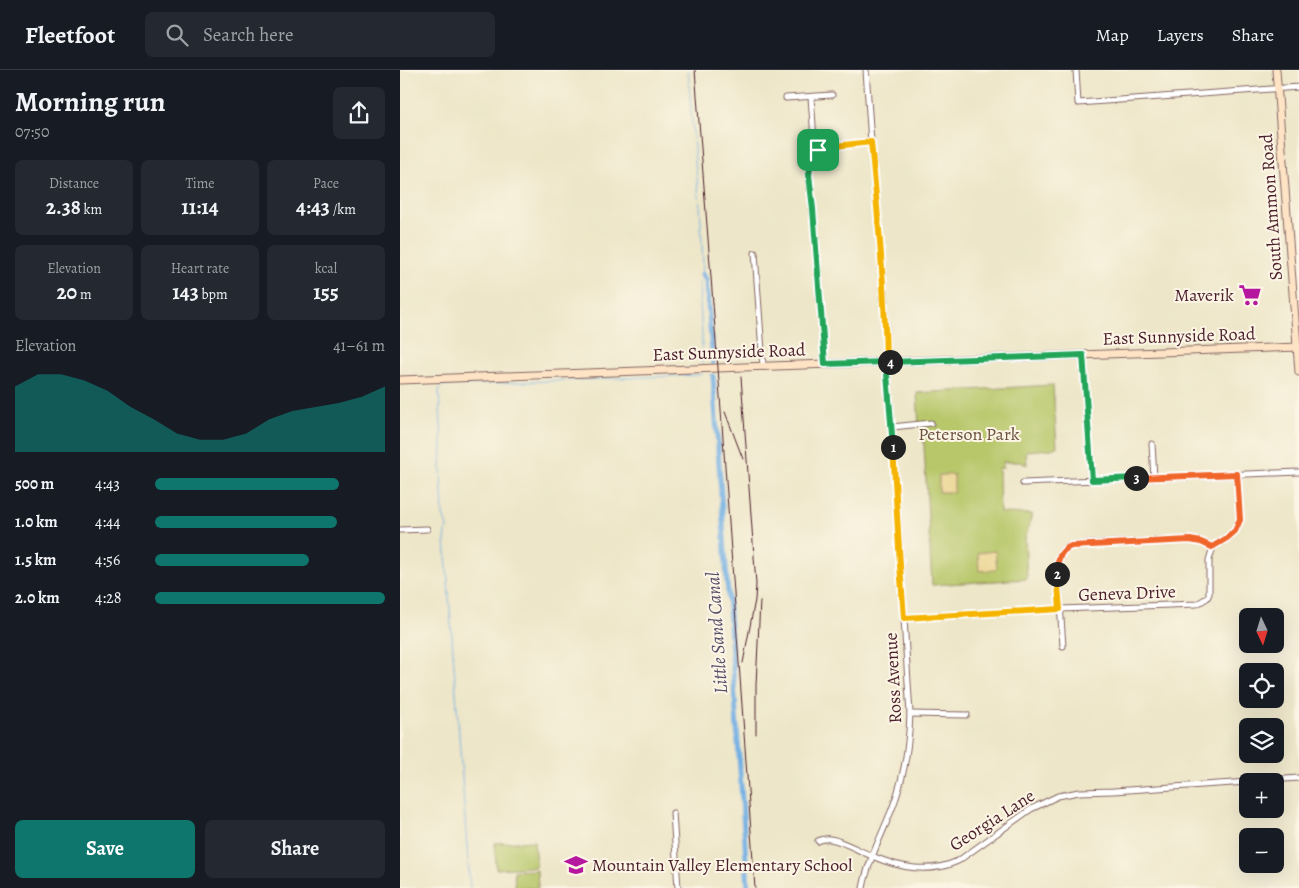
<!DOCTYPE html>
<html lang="en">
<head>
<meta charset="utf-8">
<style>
  :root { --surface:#171b24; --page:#242831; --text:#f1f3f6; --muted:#9ea1a6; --line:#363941; --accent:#0f766e }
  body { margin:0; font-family:Alegreya,serif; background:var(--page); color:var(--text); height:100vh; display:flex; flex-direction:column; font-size:19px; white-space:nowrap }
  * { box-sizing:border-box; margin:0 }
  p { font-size:16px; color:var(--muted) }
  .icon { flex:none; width:28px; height:28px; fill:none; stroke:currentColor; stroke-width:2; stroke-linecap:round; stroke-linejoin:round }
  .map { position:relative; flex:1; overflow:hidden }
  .details { display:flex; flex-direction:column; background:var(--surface); width:400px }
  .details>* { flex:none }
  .needle { width:32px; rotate:176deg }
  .controls { position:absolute; left:839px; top:538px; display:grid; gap:10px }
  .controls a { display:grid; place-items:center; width:45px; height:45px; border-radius:8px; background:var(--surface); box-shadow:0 5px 20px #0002; font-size:25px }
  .pin { position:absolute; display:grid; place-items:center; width:42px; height:42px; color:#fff; margin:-21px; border-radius:10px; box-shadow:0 2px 8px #0006 }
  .km { position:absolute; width:25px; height:25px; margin:-12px; border-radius:50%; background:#222; color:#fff; font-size:14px; line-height:25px; text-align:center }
  .round { display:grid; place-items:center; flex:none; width:52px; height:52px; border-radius:8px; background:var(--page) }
  .headline { display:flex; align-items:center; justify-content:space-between; height:85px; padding:0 15px }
  h1 { font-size:28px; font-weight:600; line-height:38px }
  .figures { display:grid; grid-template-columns:repeat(3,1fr); gap:8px; height:85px; padding:5px 15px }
  .figures div { display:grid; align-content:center; border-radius:8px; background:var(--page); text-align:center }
  .figures b { font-size:21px; font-weight:600 }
  .figures small { font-size:14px; font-weight:400 }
  .figures p { font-size:14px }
  .chart { height:140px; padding:10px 15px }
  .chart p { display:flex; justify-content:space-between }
  .chart svg { width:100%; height:90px; margin-top:5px; fill:var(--accent); opacity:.7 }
  .cta { display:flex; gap:10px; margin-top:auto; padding:10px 15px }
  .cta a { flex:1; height:58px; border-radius:8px; background:var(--accent); color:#fff; font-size:20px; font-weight:600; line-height:58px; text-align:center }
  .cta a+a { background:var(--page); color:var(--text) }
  ul { padding:0 15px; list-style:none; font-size:16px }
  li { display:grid; grid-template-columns:80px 60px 1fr; align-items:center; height:38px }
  li i { height:12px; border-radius:6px; background:var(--accent) }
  header { display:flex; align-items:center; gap:30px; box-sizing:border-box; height:70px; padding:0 25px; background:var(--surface); border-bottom:1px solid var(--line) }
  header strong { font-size:24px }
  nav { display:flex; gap:28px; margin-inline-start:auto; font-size:18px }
  .search { width:350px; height:45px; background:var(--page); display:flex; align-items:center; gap:12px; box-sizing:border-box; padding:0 18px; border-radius:8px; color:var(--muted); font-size:19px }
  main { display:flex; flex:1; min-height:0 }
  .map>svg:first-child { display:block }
  .green { fill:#b8c76a; stroke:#81734a }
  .sand { fill:#eeda9e; stroke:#9c7c64 }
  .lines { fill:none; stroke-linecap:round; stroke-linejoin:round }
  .stream { stroke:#70aee3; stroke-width:1 }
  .canal { stroke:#70aee3; stroke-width:5 }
  .street-casing { stroke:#836562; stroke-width:7 }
  .secondary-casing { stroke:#836562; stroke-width:9 }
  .street { stroke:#fff; stroke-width:5 }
  .secondary { stroke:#fee4c5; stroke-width:7 }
  .rail { stroke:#4a1f2b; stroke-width:1 }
  .split-1-casing { stroke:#fff; stroke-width:10 }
  .split-2-casing { stroke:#fff; stroke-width:10 }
  .split-3-casing { stroke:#fff; stroke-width:10 }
  .split-4-casing { stroke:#fff; stroke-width:10 }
  .split-5-casing { stroke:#fff; stroke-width:10 }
  .split-1 { stroke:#22a559; stroke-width:6 }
  .split-2 { stroke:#f5b400; stroke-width:6 }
  .split-3 { stroke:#f0652b; stroke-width:6 }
  .split-4 { stroke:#22a559; stroke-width:6 }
  .split-5 { stroke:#f5b400; stroke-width:6 }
  .labels { text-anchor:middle; stroke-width:4; stroke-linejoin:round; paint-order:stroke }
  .street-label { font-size:18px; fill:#4a1f2b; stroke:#fcf5e5 }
  .poi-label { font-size:18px; fill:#4a1f2b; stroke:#fcf5e5; text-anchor:end }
  .park-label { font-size:18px; fill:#6b513e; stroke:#fcf5e5 }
  .water-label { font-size:19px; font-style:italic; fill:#57516b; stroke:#fcf5e5 }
</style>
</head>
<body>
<header>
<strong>Fleetfoot</strong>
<div class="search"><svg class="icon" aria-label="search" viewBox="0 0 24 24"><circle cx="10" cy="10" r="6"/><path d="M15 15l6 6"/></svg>Search here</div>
<nav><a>Map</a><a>Layers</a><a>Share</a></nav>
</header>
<main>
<section class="details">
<div class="headline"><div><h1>Morning run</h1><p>07:50</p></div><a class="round"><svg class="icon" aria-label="share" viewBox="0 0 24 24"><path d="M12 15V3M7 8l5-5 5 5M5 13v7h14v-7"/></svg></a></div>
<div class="figures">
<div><p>Distance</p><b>2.38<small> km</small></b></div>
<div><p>Time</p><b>11:14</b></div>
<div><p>Pace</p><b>4:43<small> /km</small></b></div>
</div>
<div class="figures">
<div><p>Elevation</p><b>20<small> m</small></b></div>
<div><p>Heart rate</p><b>143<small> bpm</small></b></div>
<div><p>kcal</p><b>155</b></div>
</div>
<div class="chart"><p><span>Elevation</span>41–61 m</p>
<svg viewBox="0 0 160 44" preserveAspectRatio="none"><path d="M0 44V12L10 6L20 6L30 9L40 14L50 22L60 28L70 35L80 38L90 38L100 35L110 28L120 24L130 22L140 20L150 17L160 12V44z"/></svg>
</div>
<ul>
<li><b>500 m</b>4:43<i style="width:80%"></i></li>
<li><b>1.0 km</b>4:44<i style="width:79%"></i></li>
<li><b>1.5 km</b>4:56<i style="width:67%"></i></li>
<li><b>2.0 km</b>4:28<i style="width:100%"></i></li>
</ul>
<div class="cta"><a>Save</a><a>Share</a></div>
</section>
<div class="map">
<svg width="899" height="818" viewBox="0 0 899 818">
  <rect width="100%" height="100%" fill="#fcf5e5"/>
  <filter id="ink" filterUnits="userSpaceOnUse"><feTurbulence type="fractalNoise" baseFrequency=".02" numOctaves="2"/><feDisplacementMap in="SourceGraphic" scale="10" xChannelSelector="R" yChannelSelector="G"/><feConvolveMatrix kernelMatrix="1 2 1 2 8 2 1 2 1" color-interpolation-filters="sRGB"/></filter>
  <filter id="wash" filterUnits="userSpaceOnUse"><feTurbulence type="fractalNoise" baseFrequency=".0096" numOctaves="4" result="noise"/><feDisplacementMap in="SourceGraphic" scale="20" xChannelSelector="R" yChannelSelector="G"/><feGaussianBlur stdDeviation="1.12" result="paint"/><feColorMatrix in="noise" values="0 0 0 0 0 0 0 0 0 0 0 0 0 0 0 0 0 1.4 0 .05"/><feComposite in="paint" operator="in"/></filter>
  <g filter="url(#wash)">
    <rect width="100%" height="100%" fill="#ede6c8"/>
    <g class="green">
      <path d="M653,315L657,377L651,379L626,381L627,395L620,392H603V398H599L600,443L632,444L625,469L627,509L532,515L523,359L519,358L517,323Z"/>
      <path d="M134,771L136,797L96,799L95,773Z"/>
      <path d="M137,800L138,818H115L114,801Z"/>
    </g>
    <g class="sand">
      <rect x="539" y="405" width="15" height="17"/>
      <path d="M595,481L597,498L595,500L579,501L578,483Z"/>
    </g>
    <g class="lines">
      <g class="stream">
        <path d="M288,0L295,91L300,135L303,194L302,204L299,217L302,265V293"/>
        <path d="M70,818L45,470L47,456L43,445L41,399L42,373L39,320C41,315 44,315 49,315L298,305L302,304V302"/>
      </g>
      <g class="canal">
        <path d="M302,204L306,209L313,293"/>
        <path d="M313,306L348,818"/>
      </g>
    </g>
  </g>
  <g filter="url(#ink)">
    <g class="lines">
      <defs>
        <g id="street">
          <path d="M676,0L678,33L899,17"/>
          <path d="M411,27L415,83"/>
          <path d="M386,28L432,25"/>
          <path d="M355,183L363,296"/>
          <path d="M683,285L692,410"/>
          <path d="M425,294L413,139L409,105L411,90L413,84L426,77L471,72"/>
          <path d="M492,357L531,353"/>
          <path d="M752,374L754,408"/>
          <path d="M623,413L899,402"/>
          <path d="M0,460L27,459"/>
          <path d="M504,548L661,539L797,534L807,528L809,524V490L813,477"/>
          <path d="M663,576L657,493L661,483L666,478L671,476L691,474L790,470L801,472L813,477L827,468L835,461L840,450L837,404"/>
          <path d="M510,644L567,645"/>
          <path d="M855,711L899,708"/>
          <path d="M273,743L278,818"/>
          <path d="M418,771C420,770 422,769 425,769C436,767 461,782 472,786C500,798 529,804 558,791L631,739L658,726L679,722L713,721L848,712"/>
          <path d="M463,818C469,786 486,758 496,728C505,701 509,673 510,644L492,357L486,292V257L478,146L471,72L466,0"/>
        </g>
        <g id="secondary">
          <path d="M876,0L899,302"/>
          <path d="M0,310L318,298L899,277"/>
        </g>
      </defs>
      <use href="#street" class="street-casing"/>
      <use href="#secondary" class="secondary-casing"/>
      <use href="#street" class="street"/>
      <use href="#secondary" class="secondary"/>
      <g class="rail">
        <path d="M295,0L318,298L355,818"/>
        <path d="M341,307L356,514L355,530L343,593"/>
        <path d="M325,342L343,389"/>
        <path d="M356,664V615L360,531"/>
      </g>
    </g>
  </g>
  <g class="lines" filter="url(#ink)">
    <defs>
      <path id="split-1" d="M418,80L413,84L411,90L409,105L413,139L425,294L486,292L493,377"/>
      <path id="split-2" d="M493,377L500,495L504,548L660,539L657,504"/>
      <path id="split-3" d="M657,504C657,491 659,481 671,476L790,470L801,472L812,477L827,468L835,461L840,450L837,404L736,408"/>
      <path id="split-4" d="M490,292L683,285L692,410L736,408"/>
      <path id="split-5" d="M418,80L426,77L471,72C478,145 485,219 486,292H490"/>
    </defs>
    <use href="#split-1" class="split-1-casing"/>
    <use href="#split-2" class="split-2-casing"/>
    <use href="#split-3" class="split-3-casing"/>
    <use href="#split-4" class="split-4-casing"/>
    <use href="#split-5" class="split-5-casing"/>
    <use href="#split-1" class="split-1"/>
    <use href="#split-2" class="split-2"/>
    <use href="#split-3" class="split-3"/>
    <use href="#split-4" class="split-4"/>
    <use href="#split-5" class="split-5"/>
  </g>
  <defs>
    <symbol id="supermarket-bare" viewBox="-9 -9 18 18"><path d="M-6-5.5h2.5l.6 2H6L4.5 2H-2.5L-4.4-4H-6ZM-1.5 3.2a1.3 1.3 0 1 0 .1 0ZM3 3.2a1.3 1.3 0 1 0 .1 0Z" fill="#b5179e" stroke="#fcf5e5" stroke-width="2.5" paint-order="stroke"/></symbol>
    <symbol id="school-bare" viewBox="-9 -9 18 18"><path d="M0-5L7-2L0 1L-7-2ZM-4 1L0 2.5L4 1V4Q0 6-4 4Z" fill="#b5179e" stroke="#fcf5e5" stroke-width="2.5" paint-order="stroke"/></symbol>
  </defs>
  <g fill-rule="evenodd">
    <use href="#supermarket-bare" x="834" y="209" width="32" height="32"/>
    <use href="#school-bare" x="160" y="779" width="32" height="32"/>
  </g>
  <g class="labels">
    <g class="street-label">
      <text transform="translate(871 137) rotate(-94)" y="6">South Ammon Road</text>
      <text transform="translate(779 266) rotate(-2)" y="6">East Sunnyside Road</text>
      <text transform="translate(329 282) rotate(-2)" y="6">East Sunnyside Road</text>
      <text transform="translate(727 523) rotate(-2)" y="6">Geneva Drive</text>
      <text transform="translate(493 608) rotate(-93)" y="6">Ross Avenue</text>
      <text transform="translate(592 750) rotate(-33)" y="6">Georgia Lane</text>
    </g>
    <g class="poi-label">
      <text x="834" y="231">Maverik</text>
      <text x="192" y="801" text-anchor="start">Mountain Valley Elementary School</text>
    </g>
    <g class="park-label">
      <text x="569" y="370">Peterson Park</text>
    </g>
    <g class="water-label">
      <text transform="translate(316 563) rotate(-94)" y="7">Little Sand Canal</text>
    </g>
  </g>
</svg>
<div class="controls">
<a><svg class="needle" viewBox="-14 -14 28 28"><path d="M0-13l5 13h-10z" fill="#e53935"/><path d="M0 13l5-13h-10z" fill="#9ea1a6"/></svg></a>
<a><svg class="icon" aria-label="locate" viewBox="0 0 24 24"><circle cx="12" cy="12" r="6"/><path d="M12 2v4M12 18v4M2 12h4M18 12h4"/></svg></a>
<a><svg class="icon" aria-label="layers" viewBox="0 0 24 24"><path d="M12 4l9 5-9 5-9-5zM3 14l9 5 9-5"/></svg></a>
<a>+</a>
<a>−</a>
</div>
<div class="pin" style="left:418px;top:80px;background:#1e9e55"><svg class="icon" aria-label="arrive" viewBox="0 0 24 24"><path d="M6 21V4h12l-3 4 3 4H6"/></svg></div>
<b class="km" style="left:493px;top:377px">1</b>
<b class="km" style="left:657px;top:504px">2</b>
<b class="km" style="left:736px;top:408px">3</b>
<b class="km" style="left:490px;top:292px">4</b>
</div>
</main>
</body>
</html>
